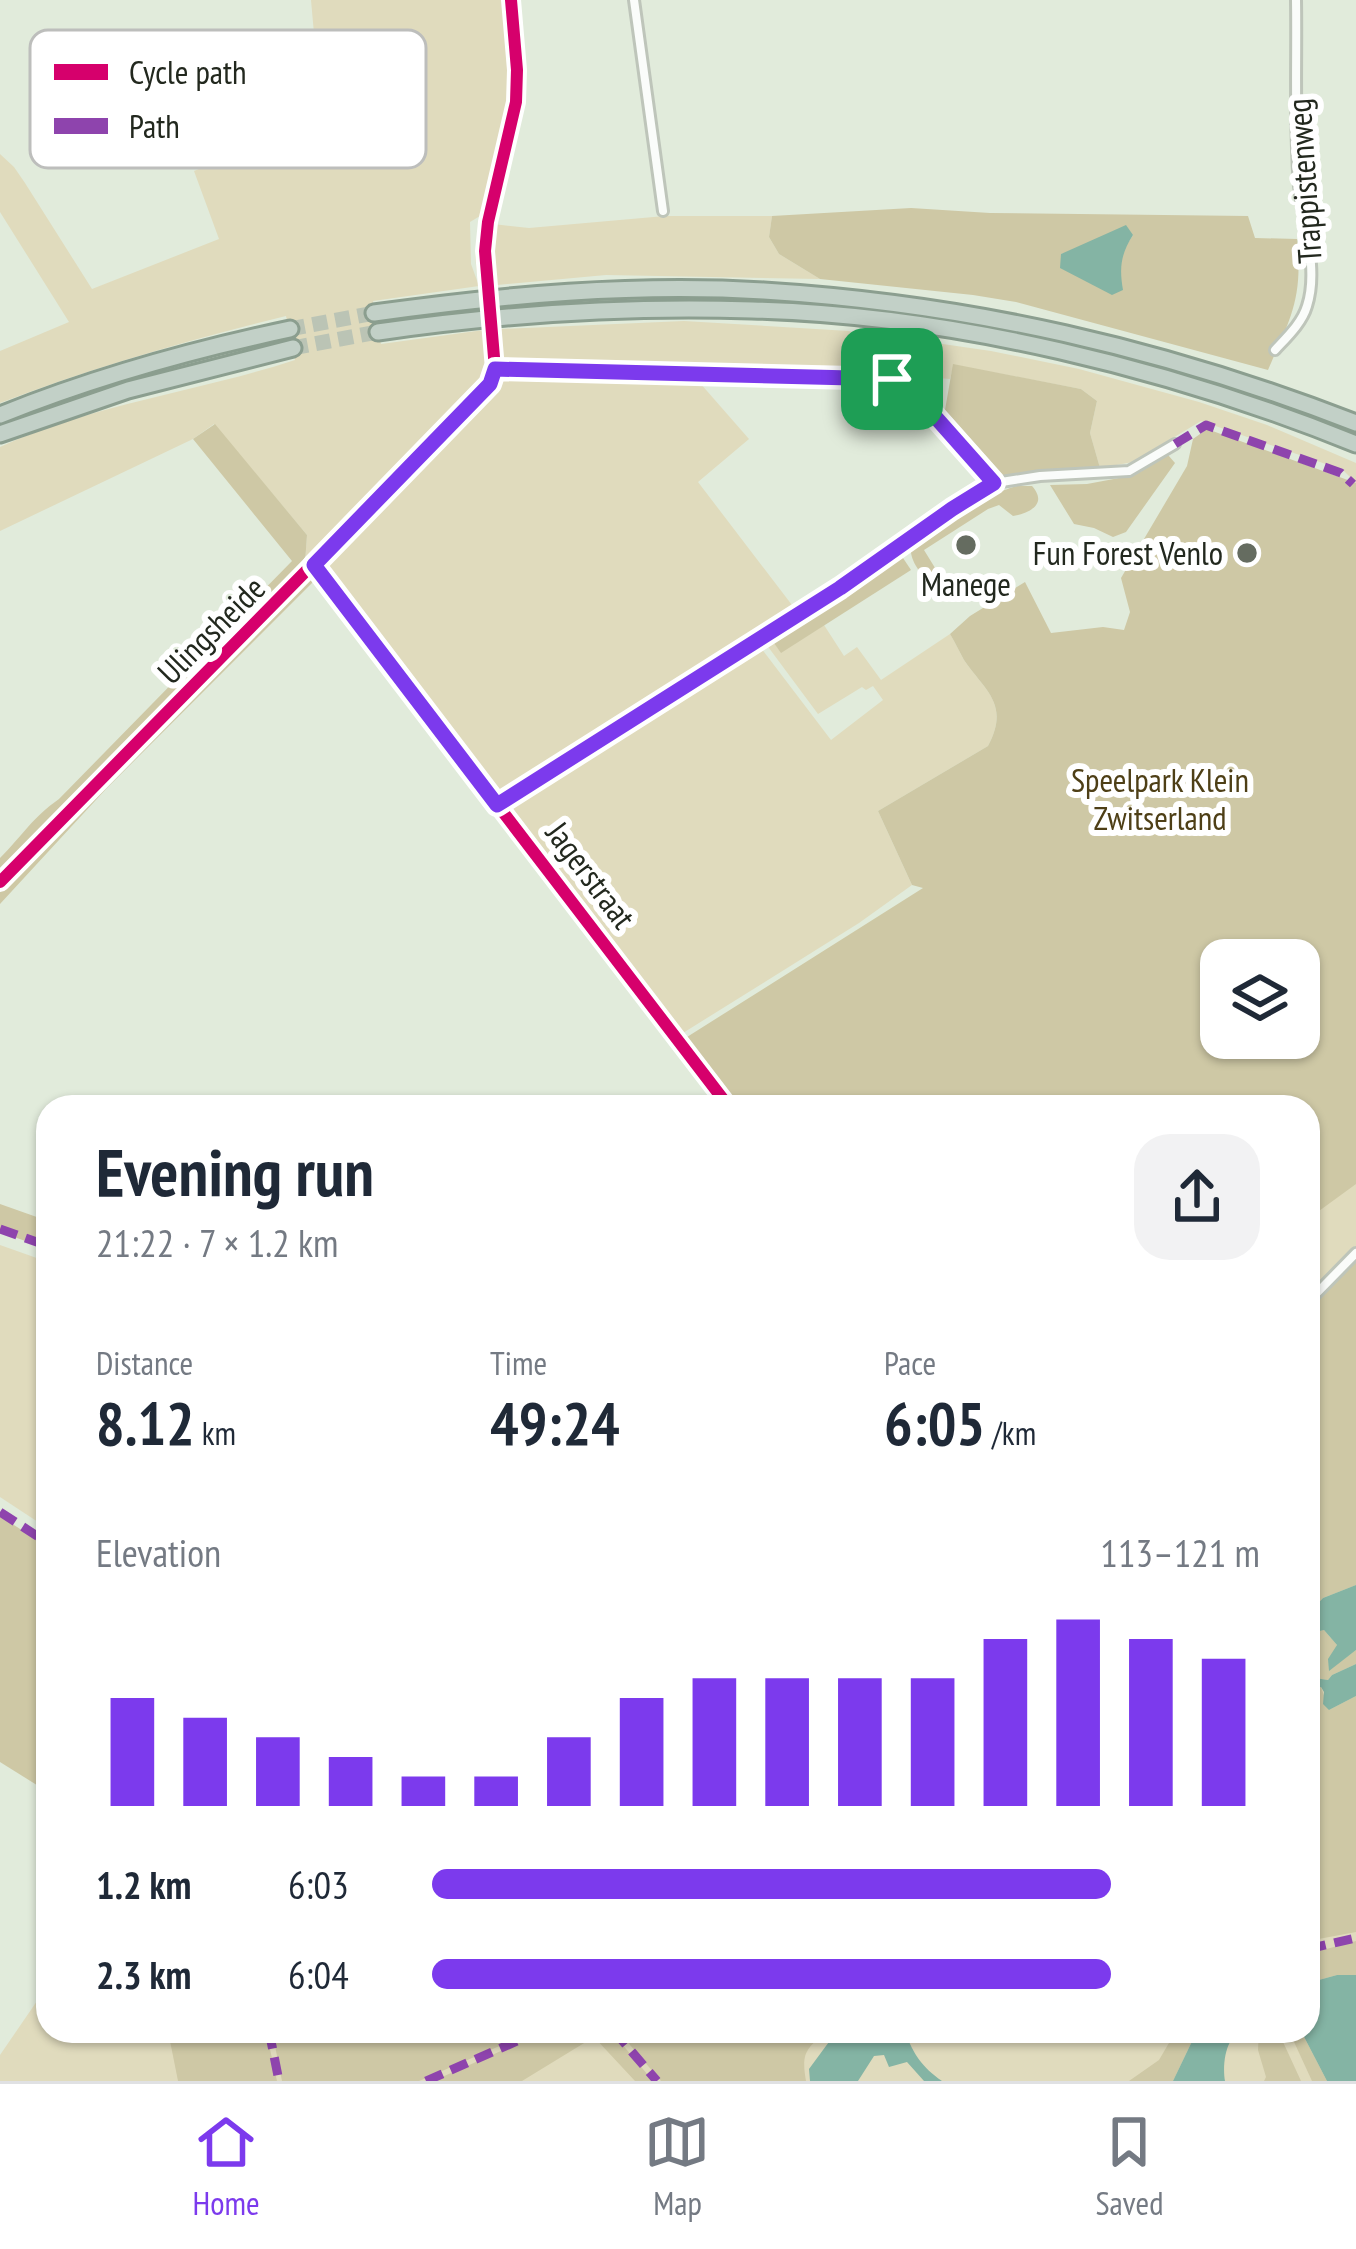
<!DOCTYPE html>
<html lang="en">
<head>
<meta charset="utf-8">
<style>
  :root { --surface:#fff; --page:#f2f2f3; --text:#1f2937; --muted:#747a83; --line:#e0e1e3; --accent:#7c3aed }
  body { margin:0; font-family:"PT Sans Narrow",sans-serif; background:var(--page); color:var(--text); height:100vh; display:flex; flex-direction:column; font-size:45px; white-space:nowrap }
  * { box-sizing:border-box; margin:0 }
  p { font-size:39px; color:var(--muted) }
  .icon { flex:none; width:66px; height:66px; fill:none; stroke:currentColor; stroke-width:2; stroke-linecap:round; stroke-linejoin:round }
  .map { position:relative; flex:1; overflow:hidden }
  .panel { position:absolute; left:36px; top:1095px; width:1284px; height:948px; display:flex; flex-direction:column; background:var(--surface); border-radius:36px; box-shadow:0 3px 9px #0004 }
  .panel>* { flex:none }
  .buttons { position:absolute; left:1200px; top:939px; display:grid; gap:24px }
  .buttons a { display:grid; place-items:center; width:120px; height:120px; border-radius:24px; background:var(--surface); box-shadow:0 3px 9px #0004; font-size:60px }
  .pin { position:absolute; display:grid; place-items:center; width:102px; height:102px; color:#fff; margin:-51px; border-radius:24px; box-shadow:0 6px 18px #0006 }
  .round { display:grid; place-items:center; flex:none; width:126px; height:126px; border-radius:36px; background:var(--page) }
  .summary { display:flex; align-items:center; justify-content:space-between; height:204px; padding:0 60px }
  h1 { font-size:66px; font-weight:700; line-height:90px }
  .figures { display:grid; grid-template-columns:repeat(3,1fr); gap:18px; height:204px; padding:12px 60px }
  .figures div { display:grid; align-content:center }
  .figures b { font-size:60px; font-weight:700 }
  .figures small { font-size:33px; font-weight:400 }
  .figures p { font-size:33px }
  .chart { height:336px; padding:24px 60px }
  .chart p { display:flex; justify-content:space-between }
  .chart svg { width:100%; height:216px; margin-top:12px; stroke:var(--accent); stroke-width:6 }
  ul { padding:0 60px; list-style:none; font-size:39px }
  li { display:grid; grid-template-columns:192px 144px 1fr; align-items:center; height:90px }
  li i { height:30px; border-radius:15px; background:var(--accent) }
  .tab-bar { display:flex; justify-content:space-around; align-items:center; height:168px; border-top:3px solid var(--line); background:var(--surface); font-size:33px; color:var(--muted) }
  .tab-bar a { display:grid; justify-items:center; gap:6px }
  .tab-bar .active { color:var(--accent) }
  .map>svg:first-child { display:block }
  .green { fill:#e0dbbd }
  .forest { fill:#cec8a5; fill-rule:evenodd }
  .water { fill:#84b4a4 }
  .lines { fill:none; stroke-linecap:round; stroke-linejoin:round }
  .highway-tunnel { stroke:#bbc4b5; stroke-width:15; stroke-dasharray:15 8; stroke-linecap:butt }
  .street-casing { stroke:#bec5ba; stroke-width:14 }
  .highway-casing { stroke:#8b9e8f; stroke-width:21 }
  .street { stroke:#fafcfa; stroke-width:8 }
  .highway { stroke:#c2d0c7; stroke-width:15 }
  .street-bridge-casing { stroke:#bec5ba; stroke-width:14; stroke-linecap:butt }
  .street-bridge { stroke:#fafcfa; stroke-width:8 }
  .quiet { stroke:#8e44ad; stroke-width:9; stroke-dasharray:18 9; stroke-linecap:butt }
  .cycleway-casing { stroke:#fff; stroke-width:20 }
  .cycleway { stroke:#d6006c; stroke-width:12 }
  .route-casing { stroke:#fff; stroke-width:24 }
  .route { stroke:#7c3aed; stroke-width:15 }
  .poi-dot { fill:#656c60; stroke:#fff; stroke-width:4.5 }
  .labels { text-anchor:middle; stroke-width:12; stroke-linejoin:round; paint-order:stroke }
  .street-label { font-size:33px; fill:#22281e; stroke:#fff }
  .poi-label { font-size:33px; fill:#22281e; stroke:#fff; text-anchor:end }
  .park-label { font-size:33px; fill:#4e3f16; stroke:#fff }
  .key { fill:#fff; stroke:#bdbebc; stroke-width:3 }
  .key-label { font-size:33px; fill:#22281e }
</style>
</head>
<body>
<div class="map">
<svg width="1356" height="2081" viewBox="0 0 1356 2081">
  <rect width="100%" height="100%" fill="#e1ebdb"/>
  <g class="green">
    <path d="M311,0H506L512,70L511,101L484,212L480,247L482,274H477L475,256L480,216L470,222L471,264L479,286L373,301L381,344L484,330L483,335H487L488,369L482,385L305,563L307,535L214,424L193,439L0,531V447C94,404 198,392 295,360L286,316C188,340 94,367 0,403V351L69,322L0,212V154L14,167L25,183L92,289L219,239L194,171L303,126L317,67Z"/>
    <path d="M665,216H772L769,237L779,254L820,279L606,275L497,285V281H492L493,224L529,228Z"/>
    <path d="M684,321L849,331L874,340L901,338L991,351L1079,369L1199,402L1267,425L1356,463V483L1343,470L1201,421L1133,462L1100,468L1090,433L1097,401L1081,389L954,365L950,379L888,374L510,365L500,356L498,334L502,333L500,329Z"/>
    <path d="M508,376L700,383L749,439L698,482L795,609L511,790L500,793L494,791L323,567L328,558Z"/>
    <path d="M824,625L844,656L857,647L881,680L950,634C955,642 959,651 964,660C986,692 1010,704 988,746L878,811L912,885L859,923L683,1033L511,806L513,802L758,644L831,740L883,700L873,686L866,690L862,687L818,714L763,640L769,636L781,652Z"/>
    <path d="M1356,1001V2081H0V2055L48,1985V2031H1308V1107Z"/>
    <path d="M0,1245L48,1262V1493L38,1522L0,1497Z"/>
  </g>
  <g class="forest">
    <path d="M911,208L990,213L1248,216L1255,238L1297,239C1303,299 1291,317 1268,370L1016,302L973,295L820,279L779,254L769,237L772,216ZM1133,235L1122,252L1120,272L1061,254Z"/>
    <path d="M953,364L1081,389L1097,401L1090,433L1100,468L1039,470L1004,476L945,410Z"/>
    <path d="M215,424L307,535L305,563L114,755L0,875V858C22,836 33,817 59,799L292,561L193,439Z"/>
    <path d="M1207,429L1356,483V1184L1308,1219V1107H739L687,1037L923,888L912,885L878,811L988,746C1010,704 986,692 964,660C959,651 955,642 950,634L970,616L1025,582L1051,633L1103,627L1124,630L1130,612L1121,578L1187,466L1193,439ZM1221,960H1299V1038H1221Z"/>
    <path d="M1168,455L1175,463L1126,532L1113,537L1094,528L1074,524L1050,485L1087,484L1135,475Z"/>
    <path d="M1017,486H1032C1048,504 1030,513 1013,516L999,505L988,509L924,550L940,576L944,575L950,585L935,587C924,578 909,562 911,547C915,526 997,491 1017,486Z"/>
    <path d="M899,552L911,570L781,653L769,636Z"/>
    <path d="M309,573L316,579L106,789L0,904V886Z"/>
    <path d="M0,1204L48,1221V1249L0,1232Z"/>
    <path d="M1356,1258V1585L1323,1598L1308,1614V1308Z"/>
    <path d="M0,1516L48,1547V1792L0,1762Z"/>
    <path d="M1308,1630L1311,1633L1324,1630L1337,1645L1329,1670L1356,1650V1664L1332,1675L1328,1680L1308,1677Z"/>
    <path d="M1314,1687H1321L1329,1710L1356,1696V1932L1308,1941V1690Z"/>
    <path d="M1356,1941V1975H1337L1308,1983V1954Z"/>
    <path d="M168,2031H266L277,2081H178Z"/>
    <path d="M272,2031H534L419,2081H282Z"/>
    <path d="M546,2031H611L653,2081H635L594,2037L522,2081H433Z"/>
    <path d="M618,2031H828C806,2048 801,2053 806,2081H661Z"/>
    <path d="M1176,2031H1197L1173,2081H1129L1159,2060Z"/>
    <path d="M1259,2031H1278L1301,2081H1264L1266,2077L1258,2050Z"/>
    <path d="M1289,2031H1301L1327,2081H1312Z"/>
  </g>
  <g class="water">
    <path d="M1126,225L1133,235C1121,254 1119,267 1123,290L1112,295L1060,268L1061,254Z"/>
    <path d="M1356,1585V1650L1329,1671L1328,1659L1337,1645L1324,1630L1311,1633L1308,1630V1614L1323,1598Z"/>
    <path d="M1356,1664V1696L1329,1710L1323,1704L1324,1692L1321,1687L1308,1690V1677L1328,1680L1332,1675Z"/>
    <path d="M1337,1975H1356V2081H1327L1301,2031H1308V1983Z"/>
    <path d="M837,2031C845,2031 855,2029 863,2031C876,2034 879,2043 894,2036L893,2031H905C913,2054 922,2067 942,2081H924L907,2062L889,2067L884,2055L874,2056L858,2081H810L809,2069Z"/>
    <path d="M1197,2031H1240C1237,2035 1232,2038 1230,2042C1224,2053 1223,2070 1225,2081H1173Z"/>
  </g>
  <g class="lines">
    <g class="highway-tunnel">
      <path d="M290,329L374,313"/>
      <path d="M293,348L378,332"/>
    </g>
    <defs>
      <g id="street">
        <path d="M634,0L663,211"/>
        <path d="M487,281L488,222L516,102L517,70L511,0"/>
        <path d="M1275,350C1287,337 1302,323 1307,306C1319,269 1303,223 1299,186C1294,125 1297,61 1296,0"/>
        <path d="M495,369L892,379L904,384L915,394L995,483"/>
        <path d="M313,564L497,805L840,588L952,509L995,483L1040,476L1129,471L1175,444"/>
        <path d="M0,882L490,384L495,369L492,335"/>
        <path d="M1308,1302L1356,1253"/>
      </g>
      <g id="highway">
        <path d="M374,313C503,295 634,283 764,291C971,304 1163,348 1356,423"/>
        <path d="M378,332C502,314 626,306 752,310C952,315 1171,369 1356,444"/>
        <path d="M0,415C94,377 191,350 290,329"/>
        <path d="M0,434L128,390L293,348"/>
      </g>
    </defs>
    <use href="#street" class="street-casing"/>
    <use href="#highway" class="highway-casing"/>
    <use href="#street" class="street"/>
    <use href="#highway" class="highway"/>
    <defs>
      <path id="street-bridge" d="M487,281L492,335"/>
    </defs>
    <use href="#street-bridge" class="street-bridge-casing"/>
    <use href="#street-bridge" class="street-bridge"/>
    <g class="quiet">
      <path d="M1175,444L1206,425L1341,473L1353,484"/>
      <path d="M0,1229L48,1246"/>
      <path d="M0,1512L48,1543"/>
      <path d="M1308,1949L1356,1938"/>
      <path d="M269,2031L279,2081"/>
      <path d="M614,2031L657,2081"/>
      <path d="M426,2081L540,2031"/>
    </g>
    <defs>
      <g id="cycleway">
        <path d="M495,369L892,379L904,384L915,394L995,483"/>
        <path d="M313,564L729,1107"/>
        <path d="M0,882L490,384L495,369L485,251L488,222L516,102L517,70L511,0"/>
      </g>
    </defs>
    <use href="#cycleway" class="cycleway-casing"/>
    <use href="#cycleway" class="cycleway"/>
  </g>
  <g class="lines">
    <defs>
      <path id="route" d="M495,369L892,379L904,384L915,394L994,483L952,509L840,588L497,805L314,565L490,384Z"/>
    </defs>
    <use href="#route" class="route-casing"/>
    <use href="#route" class="route"/>
  </g>
  <g class="poi-dot">
    <circle cx="966" cy="545" r="12"/>
    <circle cx="1247" cy="553" r="12"/>
  </g>
  <g class="labels">
    <g class="street-label">
      <text transform="translate(1304 181) rotate(-94)" y="12">Trappistenweg</text>
      <text transform="translate(211 630) rotate(-45)" y="12">Ulingsheide</text>
      <text transform="translate(591 875) rotate(53)" y="12">Jagerstraat</text>
    </g>
    <g class="poi-label">
      <text x="1223" y="565">Fun Forest Venlo</text>
      <text x="966" y="596" text-anchor="middle">Manege</text>
    </g>
    <g class="park-label">
      <text x="1160" y="792">Speelpark Klein<tspan x="1160" dy="38">Zwitserland</tspan></text>
    </g>
  </g>
  <rect x="30" y="30" width="396" height="138" rx="18" class="key"/>
  <rect x="54" y="64" width="54" height="16" fill="#d6006c"/>
  <rect x="54" y="118" width="54" height="16" fill="#8e44ad"/>
  <g class="key-label">
    <text x="129" y="84">Cycle path</text>
    <text x="129" y="138">Path</text>
  </g>
</svg>
<div class="buttons">
<a><svg class="icon" aria-label="layers" viewBox="0 0 24 24"><path d="M12 4l9 5-9 5-9-5zM3 14l9 5 9-5"/></svg></a>
</div>
<div class="pin" style="left:892px;top:379px;background:#1e9e55"><svg class="icon" aria-label="arrive" viewBox="0 0 24 24"><path d="M6 21V4h12l-3 4 3 4H6"/></svg></div>
<section class="panel">
<div class="summary"><div><h1>Evening run</h1><p>21:22 · 7 × 1.2 km</p></div><a class="round"><svg class="icon" aria-label="share" viewBox="0 0 24 24"><path d="M12 15V3M7 8l5-5 5 5M5 13v7h14v-7"/></svg></a></div>
<div class="figures">
<div><p>Distance</p><b>8.12<small> km</small></b></div>
<div><p>Time</p><b>49:24</b></div>
<div><p>Pace</p><b>6:05<small> /km</small></b></div>
</div>
<div class="chart"><p><span>Elevation</span>113–121 m</p>
<svg viewBox="0 0 160 44" preserveAspectRatio="none"><path d="M5 44V22M15 44V26M25 44V30M35 44V34M45 44V38M55 44V38M65 44V30M75 44V22M85 44V18M95 44V18M105 44V18M115 44V18M125 44V10M135 44V6M145 44V10M155 44V14"/></svg>
</div>
<ul>
<li><b>1.2 km</b>6:03<i style="width:82%"></i></li>
<li><b>2.3 km</b>6:04<i style="width:82%"></i></li>
</ul>
</section>
</div>
<nav class="tab-bar">
<a class="active"><svg class="icon" aria-label="home" viewBox="0 0 24 24"><path d="M3 11l9-7 9 7M6 9v11h12V9"/></svg>Home</a>
<a><svg class="icon" aria-label="map" viewBox="0 0 24 24"><path d="M3 6l6-2 6 2 6-2v14l-6 2-6-2-6 2zM9 4v14M15 6v14"/></svg>Map</a>
<a><svg class="icon" aria-label="saved" viewBox="0 0 24 24"><path d="M7 4h10v16l-5-4-5 4z"/></svg>Saved</a>
</nav>
</body>
</html>
